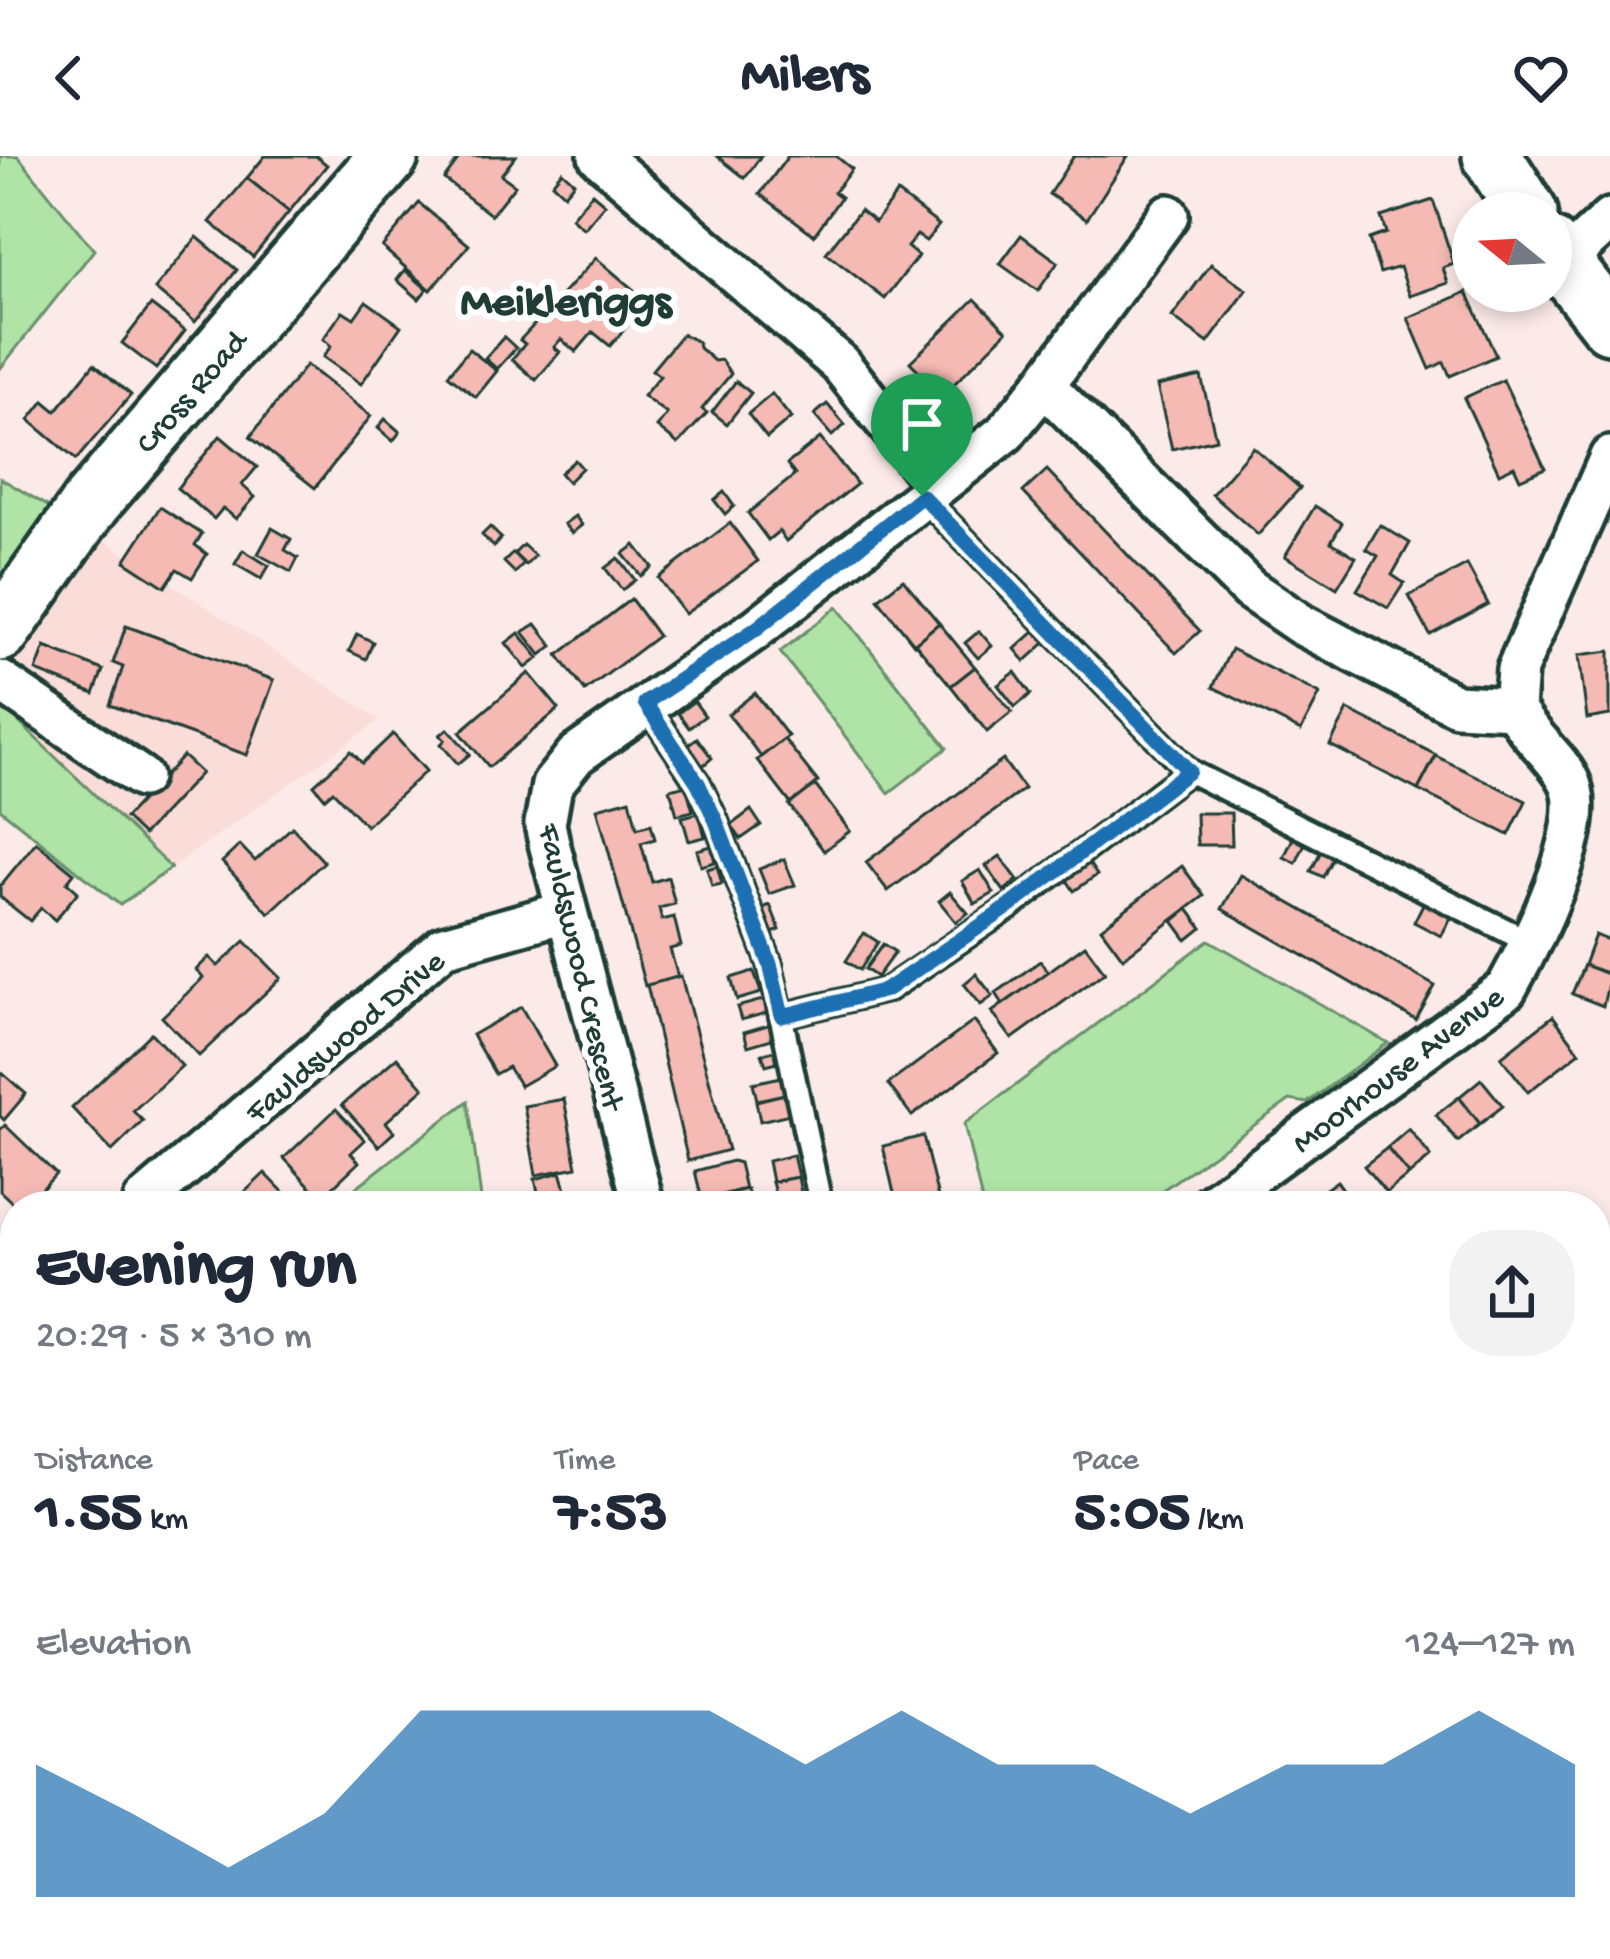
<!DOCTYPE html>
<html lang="en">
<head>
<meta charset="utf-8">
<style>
  :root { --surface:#fff; --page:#f2f2f3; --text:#1f2937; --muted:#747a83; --accent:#1f6fb2 }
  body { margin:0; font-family:"Gochi Hand",sans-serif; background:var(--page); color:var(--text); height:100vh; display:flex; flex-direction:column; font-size:45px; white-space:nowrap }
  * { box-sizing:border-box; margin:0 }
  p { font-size:39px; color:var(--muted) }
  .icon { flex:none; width:66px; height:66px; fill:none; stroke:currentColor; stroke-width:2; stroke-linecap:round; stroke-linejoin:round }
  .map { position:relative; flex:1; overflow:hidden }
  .sheet { position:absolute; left:0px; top:1035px; width:1611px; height:768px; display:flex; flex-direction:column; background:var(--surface); border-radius:48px 48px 0 0; box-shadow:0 6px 18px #0003 }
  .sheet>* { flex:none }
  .needle { width:78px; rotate:288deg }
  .tools { position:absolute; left:1452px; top:36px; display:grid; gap:24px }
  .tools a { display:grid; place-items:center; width:120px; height:120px; border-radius:50%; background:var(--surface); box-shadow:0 6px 18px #0003; font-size:60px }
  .pin { position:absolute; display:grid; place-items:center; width:102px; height:102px; color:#fff; margin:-123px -51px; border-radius:50% 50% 50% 0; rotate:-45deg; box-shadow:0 0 12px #0007 }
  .pin .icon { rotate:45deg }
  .round { display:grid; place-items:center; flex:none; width:126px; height:126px; border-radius:48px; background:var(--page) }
  .headline { display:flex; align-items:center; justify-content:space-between; height:204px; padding:0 36px }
  h1 { font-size:66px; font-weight:700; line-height:90px }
  .metrics { display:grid; grid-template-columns:repeat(3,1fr); gap:18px; height:204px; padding:12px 36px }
  .metrics div { display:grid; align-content:center }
  .metrics b { font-size:60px; font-weight:700 }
  .metrics small { font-size:33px; font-weight:400 }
  .metrics p { font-size:33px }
  .chart { height:336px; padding:24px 36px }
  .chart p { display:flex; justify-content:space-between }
  .chart svg { width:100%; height:216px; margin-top:12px; fill:var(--accent); opacity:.7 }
  header { display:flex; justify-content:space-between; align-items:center; height:156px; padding:0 36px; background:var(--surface); font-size:54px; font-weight:700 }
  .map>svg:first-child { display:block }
  .built { fill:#fadcd8 }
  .green { fill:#b0e4a6; stroke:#68906d; stroke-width:3 }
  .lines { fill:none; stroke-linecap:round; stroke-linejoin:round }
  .stream { stroke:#6d98ad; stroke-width:10 }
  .building { fill:#f5bab4; stroke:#1f3d34; stroke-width:3 }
  .lane-casing { stroke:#1f3d34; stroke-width:30 }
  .street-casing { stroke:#1f3d34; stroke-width:48 }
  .secondary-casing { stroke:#1f3d34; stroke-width:66 }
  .lane { stroke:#fff; stroke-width:21 }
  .street { stroke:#fff; stroke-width:39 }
  .secondary { stroke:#fff; stroke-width:57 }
  .route-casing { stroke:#fff; stroke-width:24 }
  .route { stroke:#1f6fb2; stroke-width:15 }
  .labels { text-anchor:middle; stroke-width:12; stroke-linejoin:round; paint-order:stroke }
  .street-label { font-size:33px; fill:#1f3d34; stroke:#fff }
  .district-label { font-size:45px; font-weight:bold; fill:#1f3d34; stroke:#fff }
</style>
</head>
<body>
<header><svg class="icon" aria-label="back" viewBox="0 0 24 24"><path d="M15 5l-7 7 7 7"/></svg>Milers<svg class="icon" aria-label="heart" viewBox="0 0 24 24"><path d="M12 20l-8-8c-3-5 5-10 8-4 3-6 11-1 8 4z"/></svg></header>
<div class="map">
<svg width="1610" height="1803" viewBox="0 0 1610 1803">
  <rect width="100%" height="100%" fill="#fceae8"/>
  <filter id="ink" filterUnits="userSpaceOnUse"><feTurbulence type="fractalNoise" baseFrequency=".00833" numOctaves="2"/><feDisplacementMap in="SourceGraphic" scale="24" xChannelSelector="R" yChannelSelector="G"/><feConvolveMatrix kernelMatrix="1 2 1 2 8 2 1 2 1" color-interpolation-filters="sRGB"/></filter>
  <g filter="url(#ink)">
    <path class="built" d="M93,377L380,564L171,712L0,548V521Z"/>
    <g class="green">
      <path d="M0,0H18L94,94L0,213Z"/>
      <path d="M0,322L63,359L0,453Z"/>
      <path d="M837,451L947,592L889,637L780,496Z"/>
      <path d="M0,548L171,712L120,749L0,653Z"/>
      <path d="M1209,784L1388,887L1307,947L1290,944L1140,1050H983L964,968Z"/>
      <path d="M468,945L482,1050H332Z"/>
      <path d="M0,1121L15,1132V1302L0,1308Z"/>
      <path d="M1610,1384V1583L1598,1596L1596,1393Z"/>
      <path d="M456,1788H696L703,1803H444Z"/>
      <path d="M756,1788H811L825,1803H762Z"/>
    </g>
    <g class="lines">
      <g class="stream">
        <path d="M0,1220L15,1209"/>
        <path d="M830,1788L848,1803"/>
      </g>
    </g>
    <g class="building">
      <path d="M265,0H316L327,9L289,56L247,22Z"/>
      <path d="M461,0H516L501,19L515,29L491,59L444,23Z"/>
      <path d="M717,0H761L745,22Z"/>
      <path d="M788,0H836L852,13L834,36L841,41L814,79L760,38Z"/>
      <path d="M1074,0H1128L1087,63L1049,38Z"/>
      <path d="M562,15L574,26L564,38L552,27Z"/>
      <path d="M247,22L289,56L253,101L210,66Z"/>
      <path d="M592,37L605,48L584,73L571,62Z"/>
      <path d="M897,37L939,69L926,85L917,79L907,91L918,100L885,143L826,97L860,54L875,66Z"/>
      <path d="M1433,44L1454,108L1443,112L1448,127L1410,140L1400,111L1380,117L1369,83L1386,77L1381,61Z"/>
      <path d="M419,47L469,89L431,134L382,91Z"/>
      <path d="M1021,79L1058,106L1038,135L1000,108Z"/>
      <path d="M197,81L237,114L195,166L155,133Z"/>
      <path d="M596,102L648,146L610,190L593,176L576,196L561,183L554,191L560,196L536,224L512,203L525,188L520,184Z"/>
      <path d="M1211,108L1247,134L1208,187L1172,161Z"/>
      <path d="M405,114L427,133L419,143L397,124Z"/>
      <path d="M1467,136L1496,200L1450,220L1444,206L1430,213L1408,162Z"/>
      <path d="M975,143L1007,175L943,239L910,206Z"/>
      <path d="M366,145L401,170L361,228L323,201L331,190L323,183L343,155L354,162Z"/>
      <path d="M151,149L185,175L156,213L122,187Z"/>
      <path d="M682,178L698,186L699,192L714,205L721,204L731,218L702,253L707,257L678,288L657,271L667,258L643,240L660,220L652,214Z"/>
      <path d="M504,181L516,192L497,213L485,202Z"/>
      <path d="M469,193L497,215L476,241L448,219Z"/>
      <path d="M94,208L131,239L76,304L29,264L44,245L56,255Z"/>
      <path d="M306,209L371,260L315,332L250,281Z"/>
      <path d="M1201,220L1216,283L1172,293L1157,230Z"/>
      <path d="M1503,224L1545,312L1520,323L1514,310L1499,317L1464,242Z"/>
      <path d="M736,225L751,237L727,268L712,256Z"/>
      <path d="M772,238L791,262L767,282L748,258Z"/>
      <path d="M827,248L845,269L832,280L814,259Z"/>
      <path d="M385,263L400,276L393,285L378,272Z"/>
      <path d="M220,280L257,311L242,329L255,341L236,363L223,352L214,363L177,332Z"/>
      <path d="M820,282L857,328L786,385L779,375L768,384L748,357L795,319L787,308Z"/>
      <path d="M1253,291L1300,332L1258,379L1212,338Z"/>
      <path d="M575,304L582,312L568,326L560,317Z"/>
      <path d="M1047,314L1200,475L1176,497L1023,336Z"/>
      <path d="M724,336L734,350L725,358L714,344Z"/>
      <path d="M1315,350L1342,367L1331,386L1356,401L1337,432L1285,400Z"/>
      <path d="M160,351L202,378L195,389L207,398L192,422L177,413L165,431L125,405Z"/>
      <path d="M575,360L582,369L572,377L564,368Z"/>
      <path d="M730,367L758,405L685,458L658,422Z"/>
      <path d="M1380,369L1410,387L1392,419L1404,427L1388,452L1357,434L1378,400L1366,393Z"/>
      <path d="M490,371L501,382L494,391L482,379Z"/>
      <path d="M272,372L291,383L285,394L298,402L291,416L258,398Z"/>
      <path d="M523,389L535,400L526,409L514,398Z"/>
      <path d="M635,389L652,411L641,420L623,398Z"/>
      <path d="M243,394L269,410L261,423L235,408Z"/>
      <path d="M513,397L524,408L515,417L504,406Z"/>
      <path d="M618,402L635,424L622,434L605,412Z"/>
      <path d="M1467,409L1488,448L1430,479L1409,440Z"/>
      <path d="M903,423L939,467L914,488L878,443Z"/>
      <path d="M631,443L658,480L585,535L558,499Z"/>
      <path d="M939,467L975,511L951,530L915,487Z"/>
      <path d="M536,468L553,490L541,499L523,476Z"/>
      <path d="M126,470L274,524L247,599L110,549L123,511L113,507Z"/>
      <path d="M979,475L992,490L978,502L965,487Z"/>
      <path d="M1035,475L1045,487L1025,505L1015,493Z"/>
      <path d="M519,477L539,502L526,512L506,487Z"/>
      <path d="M357,478L373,486L366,503L349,495Z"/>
      <path d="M45,491L103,514L94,538L36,515Z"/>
      <path d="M1231,493L1320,538L1301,575L1213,531Z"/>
      <path d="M1610,495V559L1587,563L1579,499Z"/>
      <path d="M975,511L1012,556L987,576L951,530Z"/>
      <path d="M1015,516L1031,538L1015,551L998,529Z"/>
      <path d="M529,517L559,553L489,611L460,576Z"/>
      <path d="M755,537L788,580L761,601L728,558Z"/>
      <path d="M694,545L705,560L689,572L678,557Z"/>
      <path d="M1348,554L1436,599L1418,634L1330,589Z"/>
      <path d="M448,573L470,598L458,608L441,588L445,584L440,579Z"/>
      <path d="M393,578L426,615L366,670L333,635L325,642L314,629L351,595L362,607Z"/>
      <path d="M697,582L712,602L699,613L683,593Z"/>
      <path d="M784,583L818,626L791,648L757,604Z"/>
      <path d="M183,600L201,617L143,679L125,662Z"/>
      <path d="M1436,600L1526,645L1509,679L1418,634Z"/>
      <path d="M1003,604L1024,633L888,735L866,706Z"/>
      <path d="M686,629L693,655L677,659L670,633Z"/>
      <path d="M815,629L850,675L824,695L789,649Z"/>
      <path d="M630,643L637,672L651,668L655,683L641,687L652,726L668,721L675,748L659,752L662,764L674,761L681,790L670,793L678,821L645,830L597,652Z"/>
      <path d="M751,654L761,669L741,683L731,669Z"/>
      <path d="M699,657L705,681L689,685L682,661Z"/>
      <path d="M1196,657H1231L1232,689H1197Z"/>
      <path d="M292,671L324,706L269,757L222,706L240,689L255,705Z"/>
      <path d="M1295,678L1307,683L1296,707L1284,701Z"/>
      <path d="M36,686L74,717L67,726L78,736L55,764L41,752L30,765L0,741V730Z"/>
      <path d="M711,690L715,706L701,710L697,694Z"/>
      <path d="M1321,695L1333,701L1323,721L1311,715Z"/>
      <path d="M1000,700L1018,724L1004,735L986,710Z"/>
      <path d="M784,703L795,729L769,738L759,713Z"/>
      <path d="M1086,703L1097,719L1074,735L1063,718Z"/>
      <path d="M717,710L722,728L712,730L707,713Z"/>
      <path d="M1182,710L1204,740L1123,802L1101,772Z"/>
      <path d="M980,714L994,737L975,748L962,725Z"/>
      <path d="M1241,719L1435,830L1416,864L1222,753Z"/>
      <path d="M950,736L968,757L956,766L939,745Z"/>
      <path d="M1424,746L1452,760L1441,780L1414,766Z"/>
      <path d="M770,749L780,774L768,779L758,754Z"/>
      <path d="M1188,753L1202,772L1187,784L1173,765Z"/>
      <path d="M864,777L878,786L860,814L846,805Z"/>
      <path d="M1595,779L1610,785V819L1584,809Z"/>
      <path d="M245,785L281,822L199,900L162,861L203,822L196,814L209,801L218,810Z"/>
      <path d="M883,788L895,796L877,821L865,813Z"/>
      <path d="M1085,789L1105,816L1012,883L992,856Z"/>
      <path d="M1040,805L1048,816L1003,848L996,837Z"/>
      <path d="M1584,809L1610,819L1603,850L1572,838Z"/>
      <path d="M754,815L761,837L737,844L731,822Z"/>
      <path d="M976,818L993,840L981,849L964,828Z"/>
      <path d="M681,820L728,994L688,1005L647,829Z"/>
      <path d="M766,843L770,856L741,864L737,851Z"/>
      <path d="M521,851L555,910L520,930L508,911L495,918L472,879Z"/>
      <path d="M1553,860L1580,896L1528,936L1501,901Z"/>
      <path d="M974,865L998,897L912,960L888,928Z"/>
      <path d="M771,868L775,882L748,890L744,876Z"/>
      <path d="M151,877L182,910L133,955L143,965L112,995L72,952Z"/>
      <path d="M778,894L781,905L766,909L762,898Z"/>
      <path d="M397,901L424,932L386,966L394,976L379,990L342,949Z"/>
      <path d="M0,915L26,938L4,964L0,960Z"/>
      <path d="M781,921L785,938L757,944L753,927Z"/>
      <path d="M1481,923L1503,950L1480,968L1459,941Z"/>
      <path d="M785,938L790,958L760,965L756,945Z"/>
      <path d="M1459,941L1480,968L1458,986L1436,959Z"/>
      <path d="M564,943L577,1011L536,1019L524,950Z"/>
      <path d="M336,953L365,984L351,997L359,1006L321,1042L284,1002Z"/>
      <path d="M5,969L56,1018L26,1050H16L0,1035V974Z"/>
      <path d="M1409,973L1431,1001L1409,1019L1387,992Z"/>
      <path d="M923,980L940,1050H897L883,990Z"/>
      <path d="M1387,992L1409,1019L1386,1037L1364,1010Z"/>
      <path d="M793,999L798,1021L772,1026L768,1005Z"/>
      <path d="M732,1005L739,1007L745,1033L702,1044L695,1015Z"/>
      <path d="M561,1016L566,1033L539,1040L535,1023Z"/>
      <path d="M265,1017L293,1046L289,1050H230Z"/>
      <path d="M798,1021L801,1037L776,1042L772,1026Z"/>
      <path d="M1337,1025L1355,1050H1319L1313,1042Z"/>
      <path d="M747,1033L751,1050H703L702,1044Z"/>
      <path d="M1610,1251V1308L1596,1318V1260Z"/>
      <path d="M4,1375L15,1385V1419L6,1429L0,1424V1379Z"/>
      <path d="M1610,1753V1803H1585L1573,1795L1577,1788H1596Z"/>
      <path d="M338,1788H405L393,1803H341L332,1796Z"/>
      <path d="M918,1788H950L965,1803H904Z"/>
      <path d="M1146,1788H1152L1171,1803H1134Z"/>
      <path d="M1337,1788H1381L1374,1803H1334Z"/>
      <path d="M1400,1788H1406L1432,1803H1391Z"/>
    </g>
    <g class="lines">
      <defs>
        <g id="lane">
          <path d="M922,340L1189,615L1531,787"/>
          <path d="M645,547L698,627L716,665L770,808L821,1050"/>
          <path d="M781,860L887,834L1011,750L1189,615"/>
          <path d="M0,1721L15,1766"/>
          <path d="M22,1788L27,1803"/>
          <path d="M235,1803L251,1788"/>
        </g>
        <g id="street">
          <path d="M599,0L840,208L936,329"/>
          <path d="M1561,108L1610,63"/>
          <path d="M1044,229L1168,59"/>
          <path d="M0,525L141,621"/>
          <path d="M1514,552L1517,513L1610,301"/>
          <path d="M144,1045L444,790L565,756"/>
          <path d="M644,1050L549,687L545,668L552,629L576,599L756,473L1005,277L1044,229L1249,433L1302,469L1456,549L1514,552"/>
          <path d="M1209,1050L1506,833C1529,792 1592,670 1569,625C1556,599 1529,581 1514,552"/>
          <path d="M1596,1203L1610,1193"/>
          <path d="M0,1477L15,1472"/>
          <path d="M726,1788L732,1803"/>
          <path d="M1026,1788L1039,1803"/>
          <path d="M1477,1788L1490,1803"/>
        </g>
        <g id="secondary">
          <path d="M1492,0L1528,57"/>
          <path d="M1551,92L1610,168"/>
          <path d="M0,476L90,348L389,0"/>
        </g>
      </defs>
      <use href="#lane" class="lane-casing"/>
      <use href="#street" class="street-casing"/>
      <use href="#secondary" class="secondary-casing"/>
      <use href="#lane" class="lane"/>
      <use href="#street" class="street"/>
      <use href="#secondary" class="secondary"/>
    </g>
  </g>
  <g class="lines" filter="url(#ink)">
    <defs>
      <path id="route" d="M922,340L1189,615L1010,750L886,834L782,860L770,808L716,665L698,627L645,547L756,473Z"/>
    </defs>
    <use href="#route" class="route-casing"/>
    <use href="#route" class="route"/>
  </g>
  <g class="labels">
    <g class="street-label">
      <text transform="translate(189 234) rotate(-49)" y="12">Cross Road</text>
      <text transform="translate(584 810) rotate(77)" y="12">Fauldswood Crescent</text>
      <text transform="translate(343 878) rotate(-40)" y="12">Fauldswood Drive</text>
      <text transform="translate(1396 911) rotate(-37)" y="12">Moorhouse Avenue</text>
    </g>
    <g class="district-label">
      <text x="566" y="157">Meikleriggs</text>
    </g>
  </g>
</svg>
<div class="tools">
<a><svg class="needle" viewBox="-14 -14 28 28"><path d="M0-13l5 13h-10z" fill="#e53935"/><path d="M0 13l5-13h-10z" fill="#747a83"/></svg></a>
</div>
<div class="pin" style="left:922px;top:340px;background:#1e9e55"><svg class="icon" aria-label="arrive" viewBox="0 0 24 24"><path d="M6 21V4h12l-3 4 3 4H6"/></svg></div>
<section class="sheet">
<div class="headline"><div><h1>Evening run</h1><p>20:29 · 5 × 310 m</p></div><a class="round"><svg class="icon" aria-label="share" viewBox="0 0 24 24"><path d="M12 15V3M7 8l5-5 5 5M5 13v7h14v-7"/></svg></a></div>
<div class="metrics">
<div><p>Distance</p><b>1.55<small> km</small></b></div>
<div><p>Time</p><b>7:53</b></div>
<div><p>Pace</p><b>5:05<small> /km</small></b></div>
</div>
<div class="chart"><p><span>Elevation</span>124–127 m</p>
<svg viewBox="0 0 160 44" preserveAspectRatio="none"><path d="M0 44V17L10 27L20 38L30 27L40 6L50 6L60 6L70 6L80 17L90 6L100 17L110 17L120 27L130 17L140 17L150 6L160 17V44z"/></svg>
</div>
</section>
</div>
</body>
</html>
